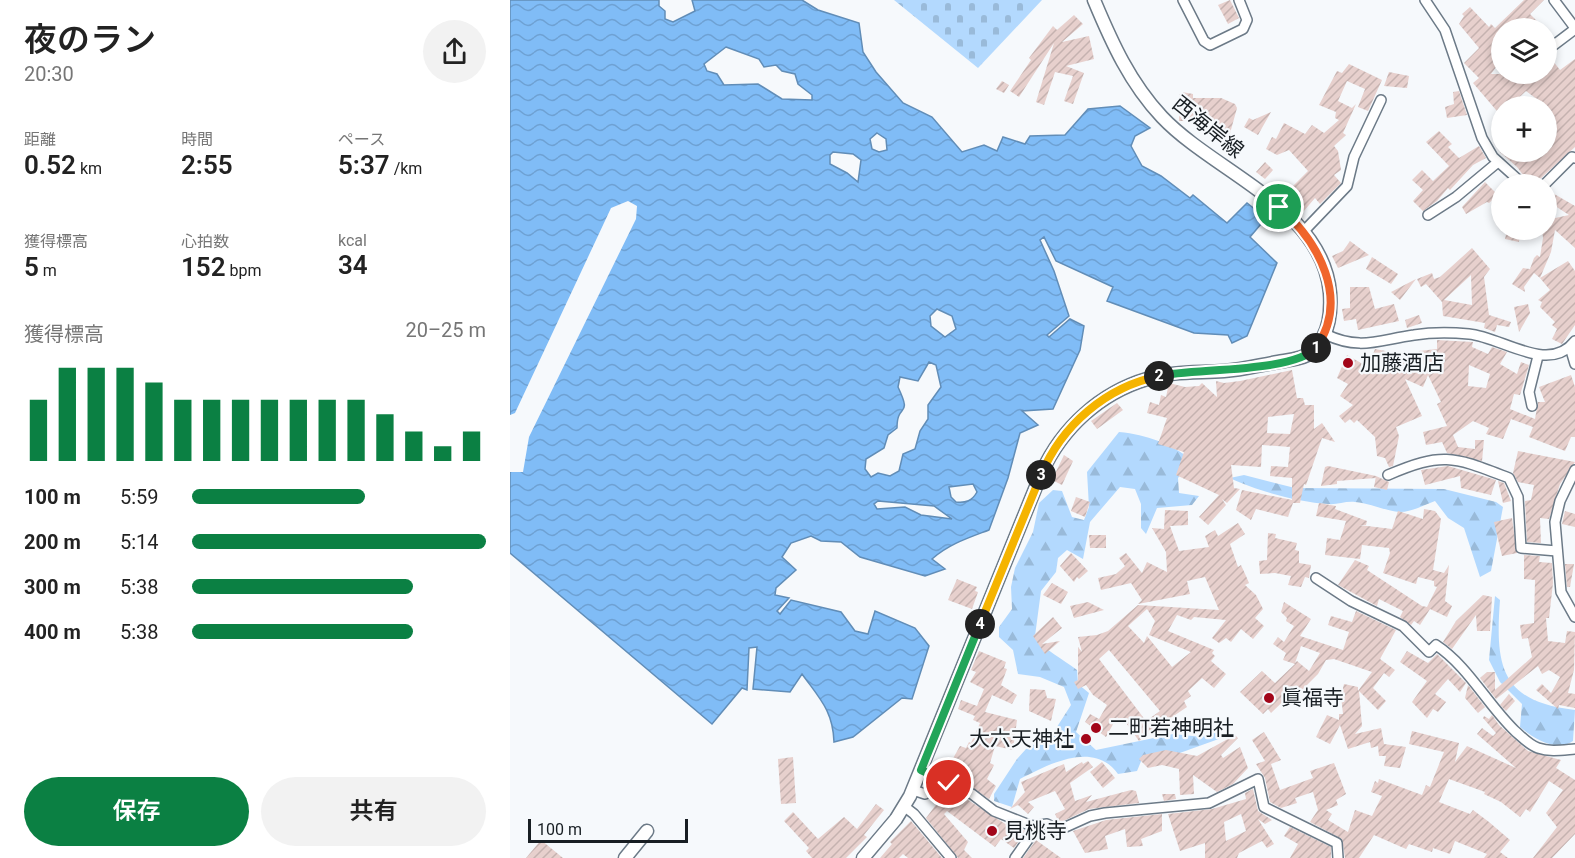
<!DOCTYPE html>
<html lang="ja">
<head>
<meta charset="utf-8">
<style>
  :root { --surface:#fff; --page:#f2f2f2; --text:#222; --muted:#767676; --accent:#0b8043 }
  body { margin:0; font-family:Roboto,"Noto Sans JP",sans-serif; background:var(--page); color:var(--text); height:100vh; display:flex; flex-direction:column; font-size:22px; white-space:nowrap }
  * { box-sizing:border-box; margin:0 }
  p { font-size:20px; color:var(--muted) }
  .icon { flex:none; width:33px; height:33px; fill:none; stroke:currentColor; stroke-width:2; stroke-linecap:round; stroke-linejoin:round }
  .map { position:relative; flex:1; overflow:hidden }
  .side { display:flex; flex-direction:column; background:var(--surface); width:510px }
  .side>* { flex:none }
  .fabs { position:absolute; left:981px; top:18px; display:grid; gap:12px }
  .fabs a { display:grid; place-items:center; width:66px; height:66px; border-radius:50%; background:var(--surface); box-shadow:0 3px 9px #0003; font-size:30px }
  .scale { position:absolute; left:18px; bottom:15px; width:160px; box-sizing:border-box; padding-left:6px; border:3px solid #181e23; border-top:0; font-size:16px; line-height:21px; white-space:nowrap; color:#181e23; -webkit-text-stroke:4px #f6f9fc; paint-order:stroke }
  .pin { position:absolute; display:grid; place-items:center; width:51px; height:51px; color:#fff; margin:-26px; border:3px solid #fff; border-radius:50%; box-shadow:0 2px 6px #0007 }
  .km { position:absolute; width:30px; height:30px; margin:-15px; border-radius:50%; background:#222; color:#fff; font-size:16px; line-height:30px; text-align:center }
  .round { display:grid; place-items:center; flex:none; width:63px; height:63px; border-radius:32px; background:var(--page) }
  .overview { display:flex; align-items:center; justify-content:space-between; height:102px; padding:0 24px }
  h1 { font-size:33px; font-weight:600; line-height:45px }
  .stats { display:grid; grid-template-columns:repeat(3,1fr); gap:9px; height:102px; padding:6px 24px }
  .stats div { display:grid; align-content:center }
  .stats b { font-size:26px; font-weight:600 }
  .stats small { font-size:16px; font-weight:400 }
  .stats p { font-size:16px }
  .chart { height:168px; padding:12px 24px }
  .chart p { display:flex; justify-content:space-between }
  .chart svg { width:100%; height:108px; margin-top:6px; stroke:var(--accent); stroke-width:6 }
  .button { display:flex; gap:12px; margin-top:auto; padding:12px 24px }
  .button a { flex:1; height:69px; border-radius:36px; background:var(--accent); color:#fff; font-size:24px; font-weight:600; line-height:69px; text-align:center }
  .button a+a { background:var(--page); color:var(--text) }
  ul { padding:0 24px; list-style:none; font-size:20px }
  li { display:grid; grid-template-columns:96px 72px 1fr; align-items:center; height:45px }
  li i { height:15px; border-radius:8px; background:var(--accent) }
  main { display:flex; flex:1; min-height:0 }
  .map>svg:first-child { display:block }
  .forest { fill:url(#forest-firs) }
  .cemetery { fill:url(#cemetery-stones) }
  .water { fill:url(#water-waves); stroke:#618db7; stroke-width:1.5; fill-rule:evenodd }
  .pier { fill:#f6f9fc }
  .building { fill:url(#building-hatch); fill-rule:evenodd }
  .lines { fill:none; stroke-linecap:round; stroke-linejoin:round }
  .street-casing { stroke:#6c7a87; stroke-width:12 }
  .secondary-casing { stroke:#6c7a87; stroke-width:15 }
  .street { stroke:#fff; stroke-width:9 }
  .secondary { stroke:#fff; stroke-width:12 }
  .split-1-casing { stroke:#fff; stroke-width:12 }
  .split-2-casing { stroke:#fff; stroke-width:12 }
  .split-3-casing { stroke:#fff; stroke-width:12 }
  .split-4-casing { stroke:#fff; stroke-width:12 }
  .split-5-casing { stroke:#fff; stroke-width:12 }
  .split-1 { stroke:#f0652b; stroke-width:8 }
  .split-2 { stroke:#22a559; stroke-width:8 }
  .split-3 { stroke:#f5b400; stroke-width:8 }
  .split-4 { stroke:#f5b400; stroke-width:8 }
  .split-5 { stroke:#22a559; stroke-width:8 }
  .poi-dot { fill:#a20519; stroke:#f6f9fc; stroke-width:2 }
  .labels { text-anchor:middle; stroke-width:4.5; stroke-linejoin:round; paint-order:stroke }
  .street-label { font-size:21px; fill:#181e23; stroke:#f6f9fc }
  .poi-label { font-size:21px; fill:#181e23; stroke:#f6f9fc; text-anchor:start }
</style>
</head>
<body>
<main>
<section class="side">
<div class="overview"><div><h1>夜のラン</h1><p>20:30</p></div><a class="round"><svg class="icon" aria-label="share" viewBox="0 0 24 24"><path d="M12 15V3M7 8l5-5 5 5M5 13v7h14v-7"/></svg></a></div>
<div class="stats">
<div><p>距離</p><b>0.52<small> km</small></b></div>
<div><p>時間</p><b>2:55</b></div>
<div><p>ペース</p><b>5:37<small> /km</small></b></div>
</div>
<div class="stats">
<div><p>獲得標高</p><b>5<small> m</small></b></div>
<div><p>心拍数</p><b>152<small> bpm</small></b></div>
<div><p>kcal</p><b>34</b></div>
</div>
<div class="chart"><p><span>獲得標高</span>20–25 m</p>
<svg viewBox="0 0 160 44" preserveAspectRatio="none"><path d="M5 44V19M15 44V6M25 44V6M35 44V6M45 44V12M55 44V19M65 44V19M75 44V19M85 44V19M95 44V19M105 44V19M115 44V19M125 44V25M135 44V32M145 44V38M155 44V32"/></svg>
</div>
<ul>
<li><b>100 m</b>5:59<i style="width:59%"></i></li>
<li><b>200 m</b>5:14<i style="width:100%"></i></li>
<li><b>300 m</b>5:38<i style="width:75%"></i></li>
<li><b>400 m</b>5:38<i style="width:75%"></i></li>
</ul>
<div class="button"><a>保存</a><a>共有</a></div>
</section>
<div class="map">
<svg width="1065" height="858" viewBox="0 0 1065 858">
  <defs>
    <pattern id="forest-firs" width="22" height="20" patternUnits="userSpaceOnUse" patternTransform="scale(1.5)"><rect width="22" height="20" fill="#b3d9fe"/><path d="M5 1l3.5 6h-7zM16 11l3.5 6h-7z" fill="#99bad9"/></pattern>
    <pattern id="cemetery-stones" width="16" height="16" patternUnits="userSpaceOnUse" patternTransform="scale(1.5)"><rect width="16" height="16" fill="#b3d9fe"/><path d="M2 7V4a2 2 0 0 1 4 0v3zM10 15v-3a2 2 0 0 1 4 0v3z" fill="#99bad9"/></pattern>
    <pattern id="water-waves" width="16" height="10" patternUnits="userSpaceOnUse" patternTransform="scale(1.5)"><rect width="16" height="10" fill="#80bcf6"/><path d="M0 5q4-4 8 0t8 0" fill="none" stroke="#6ea1d3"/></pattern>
    <pattern id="building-hatch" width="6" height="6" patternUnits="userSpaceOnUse" patternTransform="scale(1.5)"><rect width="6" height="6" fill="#e7d0cd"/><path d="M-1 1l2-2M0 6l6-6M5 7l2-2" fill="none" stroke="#c5b2b0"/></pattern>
  </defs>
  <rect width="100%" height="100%" fill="#f6f9fc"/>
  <g class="forest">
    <path d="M609,432C638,435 659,443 682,460L668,478L669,493L689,496L682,505L647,508L636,534L631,528V504L625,489L610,487L580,522L573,559L557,550L548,558L546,572L531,591L525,636C535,651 553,659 567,670L568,684L579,693L566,732L586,750L663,734L692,737L706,729L717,736L667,754L632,759L627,771L608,774C584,740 539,764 510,779L502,807L484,801V794L507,759L516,749L545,730L561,705L554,687L530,677L508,674L503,650L489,637V627L502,609L501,587L505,568L523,532L529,503L543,490L552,491L562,517L574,520L579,507L577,472Z"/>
    <path d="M734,475L785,488L934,489L986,502L993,507L981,571L970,577L954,528L938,518L925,501C914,505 902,512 890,512C875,511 860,503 845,502C835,501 827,505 818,504C788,502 747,491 720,478Z"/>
    <path d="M985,596L990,600C985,666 991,702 1065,710L1063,741C1046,753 1023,738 1010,727L1012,704L990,682L979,660Z"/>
  </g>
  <path class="cemetery" d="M384,0H532L468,68Z"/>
  <path class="water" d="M0,0H149V6L155,11V19L163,22L185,11L182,0H292L308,10L349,23L353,52L366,72L393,103L422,117L452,152L474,145L487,151L493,137L515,144L520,136L555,135L578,109L610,106L640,128L625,136L621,146L632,166L651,176L680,198L683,195L717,223L737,203L756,218L740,237L767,263L737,336L722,343L718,335L684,333L597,301L603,287L546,261L534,237L530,240L544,271L559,316L537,335L539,337L560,319L574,326L570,350L543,409L512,411L528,425L510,433L498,478L479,530C458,538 439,544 422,559L435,569L415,576L350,557L331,542L311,541L301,536L281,543L272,557L286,570L266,588L265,595L279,598L267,611L270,614L281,600L331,612L345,631L358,634L365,611L405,628L419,646L402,699L392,698L343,737L324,742C323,711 310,699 292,674L280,692L243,689L247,647L239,648L237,690L232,688L202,724L0,553ZM216,47L249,59L254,67L266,65L272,71L285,74L288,84L302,95V100L272,99L248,84L214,85L207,74L197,71L194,64ZM367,133L376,139L377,150L369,152L362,149L360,139ZM323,152L343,154L351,160L348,182L337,173L320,164V155ZM427,309L442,316L446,329L435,337L421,326L420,316ZM419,362L426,365L431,387L418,405V419L410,431L405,449L393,454L389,471L380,476L368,473L361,477L355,469L356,459L374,448L378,435L387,428C387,401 403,419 388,387L390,377L408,381ZM463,484L467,492C462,501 456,503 446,502L441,497L439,487ZM368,501L424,506L442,519L411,515L395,507L367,509L364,504Z"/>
  <path class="pier" d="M118,201L127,206L126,219L19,437L13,472H0V415L5,413L101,208Z"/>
  <g class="building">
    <path d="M720,0L729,18L718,24L708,5Z"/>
    <path d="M1014,0H1034L1020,14L1034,28H992V59L981,74H1003L1004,80L1010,83L1016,79L1019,74H1036V65L1043,61L1050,70L1065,59V147L1030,179L1028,184H1020L1007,167L990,152H1036V106L1016,91L1000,106H992V117L963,83L969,78L954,63L969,48L949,24L954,16L952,14L960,7L979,27L981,24L985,28Z"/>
    <path d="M564,15L573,24L552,42L579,36L584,59L556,66L574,73L563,104L554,101L563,76L545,72L534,105L526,102L544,43L509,97L500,91L521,60L519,58L543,26L547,30Z"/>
    <path d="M839,64L872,80L858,111L848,107L855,89L837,81L828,101L842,108L846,104L833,133L836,135L824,146L828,151L831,170L824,175L831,183L810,204L805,198L793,212L774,195L798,171L779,150L767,155L756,149L762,137L766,139L774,123L795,134L802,125L814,133L829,120L825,118L826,112L809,105L827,71L832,73Z"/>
    <path d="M879,72L899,76L897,88L874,86Z"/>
    <path d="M492,81L499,85L494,93L486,89Z"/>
    <path d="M949,91L957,115L937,118L935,107L944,104L943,92Z"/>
    <path d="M672,92L683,94V98H711L725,104L727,108L719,137L704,133L707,121H669V94L671,95Z"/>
    <path d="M761,112L748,135L734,127L739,118L743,120Z"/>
    <path d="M929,131L942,144L938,147L949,158L969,146L976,158L963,165L940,190L938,188L927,201L913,211L903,201L913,190L902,180L912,170L923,181L939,166L916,142Z"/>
    <path d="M755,162L763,170L755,179L746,172Z"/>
    <path d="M975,182L988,195L979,203L977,202L956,214L952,207Z"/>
    <path d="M1039,191L1065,206V248L1045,230L1041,252L1030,278L1024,273L1014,287L1015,292L1002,284L1013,268L1020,269L1024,258L1027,255L1030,257L1033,238L1032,230H1036V220L1059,215L1036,200Z"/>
    <path d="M997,230H1010L1009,242L995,239Z"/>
    <path d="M840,241L859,255L828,268L822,256L833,251Z"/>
    <path d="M962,248L980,269L974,277L979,315L1001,322L999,327L987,325L985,332L974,328L975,323L933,316L932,302L916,284L911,287L907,279L922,273L924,279L930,277ZM961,275L962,305L934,300Z"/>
    <path d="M862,257L888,274L881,284L856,269Z"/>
    <path d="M1058,261L1065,271V325L1052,344L1042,339L1047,329L1042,325L1045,322L1030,307L1032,302L1028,300L1040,290L1030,278Z"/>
    <path d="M906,279L890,300L881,292Z"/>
    <path d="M840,287H859L865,309L884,304L889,321L848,330L846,319L834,321L832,309L840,308Z"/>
    <path d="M1018,304L1020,313L1009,332L1004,307Z"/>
    <path d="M909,315L912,323L897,328L895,320Z"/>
    <path d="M927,340L963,342L962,347L978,354L982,347L997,352L990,364L1007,374L1011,362L1019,365L1010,395L1004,394L1000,409L1025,419L1028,402H1035L1029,387L1061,375L1065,387V437H1061L1055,451L1019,437L1023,427L1001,419L993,439L976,434L979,428L963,421L943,435L948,447L965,449V440H974L972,461L937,453L932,442L916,445L913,432L937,426L927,404L931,402L918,375L913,387L895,379L912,416L886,427L889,436L883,466L879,467L875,458L867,456L865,437L847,420L844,423L840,419L835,423L829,416L843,405L830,396L838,384L827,378L837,355L858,367L865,349L907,357L909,351L927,349ZM959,365L980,374L976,388L958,386Z"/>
    <path d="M782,370L787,398H793L795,405H804V429L812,423L825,442L812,438L796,485L794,484L790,503H783L778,517L746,509L741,520L726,510L732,490L782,500V478L760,476L761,466L778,467L780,447L752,445L751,467L721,465L724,488L730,489L717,503L712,499L716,505L698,525L689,517L709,495L666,475L674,452L648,444L657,418L637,413L640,402L649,405L651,395L656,397L659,383L675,387L689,386L692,383L707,397L706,381L714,383L730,381ZM784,414L780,434L757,433L758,417Z"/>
    <path d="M607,403L613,410L587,429L581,421Z"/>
    <path d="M1008,451L1065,462L1050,484L1039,519L1030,518L1031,543L1017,542L1015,501L1021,500L1024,485L1008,482L1003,473Z"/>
    <path d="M554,455L563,461L552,485L542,480Z"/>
    <path d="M818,466L866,476V478L827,481V484L811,486L815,467Z"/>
    <path d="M938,466L986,480L981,495L951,488L950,476L915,485L911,470Z"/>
    <path d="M866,476L879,482L877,490L864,487Z"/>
    <path d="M988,481L994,483L1001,501L993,503Z"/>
    <path d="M566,497L580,502L575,517L561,511Z"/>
    <path d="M809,503L826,506L825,509L857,521L856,525H849L882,529L888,511L913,519L914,509L925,511L931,519L923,570L934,573L939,565L935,601L942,606L937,617L920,609L910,625L904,621L901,625L890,617L893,611L869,599L867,606L828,585L845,560L859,566L857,570L912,606L917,607L927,587L924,586V581L908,577L906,584L873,573L880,553L879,548L852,545L850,559L815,555L817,538L830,540L836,521L806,516Z"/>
    <path d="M655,510L678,511V525L660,526L669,551L699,547L695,536L705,530L708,536L728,523L735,534L720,544L728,567L731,565L736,576L739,583L735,585L746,595L753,609L745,618L754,626L743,639L731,629L721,642L716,638L709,643L702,638L716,620L684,617L681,620L667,615L658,631L704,650L702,653L705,656L701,661L716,674L704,688L692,678L678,691L681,696L674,701L677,707L659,719L656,723L659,726L645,736L642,731L629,741L614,720L611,722L607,717L596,737L575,722L580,714L589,719L597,705L583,695L576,685L568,689L564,682L568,680V647L572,652L568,637L587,635L598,631L628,605L709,610L695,577L677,581L680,594L628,604L632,600L621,583L591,590L588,578L606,574L615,566L609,558L616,553L632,573L637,562L657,572L656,552L642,528L654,529ZM637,609L645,621L639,635L681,652L662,667L637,636L634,643L618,626ZM599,650L650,711L636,721L589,659Z"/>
    <path d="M1055,511L1065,514V527L1052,524Z"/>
    <path d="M1002,518L1007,553L992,556L984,522Z"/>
    <path d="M758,533L766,534L765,538L787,543L785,550L789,551V563L801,565L799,578L795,577L791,587L778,585L781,576L765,573L750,574L749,561L757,560Z"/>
    <path d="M579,535H596V548H580Z"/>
    <path d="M561,553L578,571L569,579L567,577L564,582L550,566Z"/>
    <path d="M1014,555L1030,556L1029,562L1042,563L1043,583L1039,618H1036L1038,641L1055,643L1057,631L1065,632L1064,670L1058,693L1065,694V708L1049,705L1048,709L1026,690L1032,684L1041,693L1050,677L1039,670L1032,674L1028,666L986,699L970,678L977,672H985V690L1022,657L1018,638L1012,639L1010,625L1024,623L1025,580L1014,579Z"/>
    <path d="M1055,564H1064L1060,587H1057Z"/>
    <path d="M447,579L467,587L465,591L468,592L462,609L438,600Z"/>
    <path d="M542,583L558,592L551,604L533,595Z"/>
    <path d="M973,595L982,597L980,631H967L966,615L942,649L933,642L946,621Z"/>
    <path d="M578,602L594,610L564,618L560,606Z"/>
    <path d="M774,602L801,619L790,636L833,650L839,632L818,625L821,616L842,622L846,611L886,630L870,659L885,670L879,677L874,673L863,688L876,701L868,710L849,691L852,726L845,734L871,728L874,744L896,747L890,768L874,766L876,756H869L868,746L861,748L860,742L838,749L830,725L820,744L806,737L817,715L829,720V714H833L831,696L834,684L848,687V691L862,672L824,659L816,660L808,674L789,693L786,691L788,687L761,713L758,709L753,714L730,692L752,671L765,683L785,664L773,660L776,653L763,644L768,637L774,642L784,626L776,621L777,618L771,612ZM791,646L810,653L799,671L787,661L785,663Z"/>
    <path d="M543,617L552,628L532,644L550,641L535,654L523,636Z"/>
    <path d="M469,651L496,662L494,668L497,669L491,685L507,695L502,704L482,695L475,712L507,720L503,750L485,746L480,763L484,765L477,779L486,786L479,799L455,783L457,780L449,775L451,768L441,762L450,746L456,748L459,742L461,743L470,723L463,720L465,716L448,709L451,700L467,706L474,689L460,682L466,672L461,670Z"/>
    <path d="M897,651L918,663L927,654L956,683L950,692L938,679L925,694L936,702L928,712L923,709L917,718L902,702L917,681L890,662Z"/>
    <path d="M958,685L975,707L968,713L955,698Z"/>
    <path d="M520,689L535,690L537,698L546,699L541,721L519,711Z"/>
    <path d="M999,694L1005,701L996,711L990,705Z"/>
    <path d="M982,715L989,725L1018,751L1051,760L1046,768L1065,780V834L1042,858H1023L1047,827L1036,813L1053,790L1039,781L1020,812L1016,809L1010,817L991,802L974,794L975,792L939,779L929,802L960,814L963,810L979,822L1000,840L990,852L998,858H974L977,854L945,841L940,854L923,848L922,852L899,844L896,849L864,835L849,858H835L832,839L800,822L808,810L803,792L785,798L787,803L771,808L760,802L755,778L746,764L755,761L742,740L754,732L771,760L761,764L770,790L803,778L800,771L824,763L836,794L826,800L828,805L816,810L822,814L818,820L838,832L845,810L862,816L872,796L861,792L865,781L868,783L869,779L912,795L916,785L920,787L934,752L899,744L902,731L949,743L945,762L957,746L1006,768L967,734L972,728L983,736L986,733L973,718L974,716L979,719Z"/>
    <path d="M725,735L728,738L711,755L713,758L730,747L738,768L723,784L707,792L683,775L684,794L670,795L669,769L652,765L638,768L629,759L633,755L656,750L687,756Z"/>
    <path d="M283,757L286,803L271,804L268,759Z"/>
    <path d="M578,761L583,767L560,783L565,801L582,795L576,802L621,790L626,791L629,803L579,809L549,823L545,814L555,809L545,791L518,802L524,807L518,814L508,805L500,809L515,792L511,782L554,764L556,772L572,762L573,764Z"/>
    <path d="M592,762L605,778L593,788L580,772Z"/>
    <path d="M743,789L748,811L762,820L755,824L748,819L764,844L757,848L752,841L729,853L727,858H695V843L670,851L658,814L702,809L736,799L735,793ZM731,814L736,831L716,841L714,822Z"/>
    <path d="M437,790L448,798L449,795L458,800L500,827L502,825L516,831L504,848L491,839L485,847L437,811L434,814L458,842L454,850L462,858H448L416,818Z"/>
    <path d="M652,794H665L666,799L654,801Z"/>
    <path d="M366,804L374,810L354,835L357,837L336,858H302L296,851L299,848L274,821L283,812L308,839L334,817L347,829Z"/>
    <path d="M652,814V831L631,839L633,846L617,847L615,829L595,836L598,849L575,853L563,831L596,820Z"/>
    <path d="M401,821L432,858H398L393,854L389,858H370L382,844L380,842Z"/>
    <path d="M780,827L821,847V858H780L788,844L774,836Z"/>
    <path d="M31,840L53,858H16Z"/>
    <path d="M526,840L551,858H513Z"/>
  </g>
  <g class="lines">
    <defs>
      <g id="street">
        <path d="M673,0L694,41L700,45L733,29L737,20L729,0"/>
        <path d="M915,0L935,30L972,138L983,157L1013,184"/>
        <path d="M1044,0L1065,28"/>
        <path d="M1036,51L1065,29"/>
        <path d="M1009,76L1012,74"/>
        <path d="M1035,184L1062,157L1065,158"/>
        <path d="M918,215L946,197L988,162"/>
        <path d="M793,232L837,186L844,157L871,100"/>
        <path d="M815,334C850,351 868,340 904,335C922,332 940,332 959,334C992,337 1039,375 1065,341"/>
        <path d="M1060,347L1065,364"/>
        <path d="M1022,406L1019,392L1028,356"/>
        <path d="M1065,470L1050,501L1045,522L1051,592L1065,617"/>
        <path d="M878,475C934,451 944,457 999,478L1008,497L1011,548L1047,551"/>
        <path d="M806,578L841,601L893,626L919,652L926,645C958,666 977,704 1005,731C1012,737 1019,745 1028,748C1040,752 1052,750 1065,749"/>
        <path d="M411,770L462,794L484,811L522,826L537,824L549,830L580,816L595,813L699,803L748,779L754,807L827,843L828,858"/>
        <path d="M403,790L415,794L421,788L439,783"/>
        <path d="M395,807L404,814L441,858"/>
        <path d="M505,858L527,827"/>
      </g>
      <g id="secondary">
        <path d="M115,858L137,831"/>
        <path d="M353,858L386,819L400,796L532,472C552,428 590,393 637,379C662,371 688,373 714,371C732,370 750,365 768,362C779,360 793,359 802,352C807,348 810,342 813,337C820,324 821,307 820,293C813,208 704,172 652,117C620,83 602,43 584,0"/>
      </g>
    </defs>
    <use href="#street" class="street-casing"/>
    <use href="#secondary" class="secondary-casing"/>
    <use href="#street" class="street"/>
    <use href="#secondary" class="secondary"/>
  </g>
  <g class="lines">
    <defs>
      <path id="split-1" d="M769,207C809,242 840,299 806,348"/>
      <path id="split-2" d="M649,376C684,368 782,373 806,348"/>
      <path id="split-3" d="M531,475C552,425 596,387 649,376"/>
      <path id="split-4" d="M470,624L531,475"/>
      <path id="split-5" d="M439,783L411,770L470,624"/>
    </defs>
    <use href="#split-1" class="split-1-casing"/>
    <use href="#split-2" class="split-2-casing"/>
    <use href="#split-3" class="split-3-casing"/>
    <use href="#split-4" class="split-4-casing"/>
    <use href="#split-5" class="split-5-casing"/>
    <use href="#split-1" class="split-1"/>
    <use href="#split-2" class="split-2"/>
    <use href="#split-3" class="split-3"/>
    <use href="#split-4" class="split-4"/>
    <use href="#split-5" class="split-5"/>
  </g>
  <g class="poi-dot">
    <circle cx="838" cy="363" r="6"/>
    <circle cx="759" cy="698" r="6"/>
    <circle cx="586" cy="728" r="6"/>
    <circle cx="576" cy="739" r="6"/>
    <circle cx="482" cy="831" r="6"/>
  </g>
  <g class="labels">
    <g class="street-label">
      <text transform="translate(698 127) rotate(39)" y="7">西海岸線</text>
    </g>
    <g class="poi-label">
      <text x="850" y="370">加藤酒店</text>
      <text x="771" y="705">眞福寺</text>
      <text x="598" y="735">二町若神明社</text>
      <text x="564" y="746" text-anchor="end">大六天神社</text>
      <text x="494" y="838">見桃寺</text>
    </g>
  </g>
</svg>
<div class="fabs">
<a><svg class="icon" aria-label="layers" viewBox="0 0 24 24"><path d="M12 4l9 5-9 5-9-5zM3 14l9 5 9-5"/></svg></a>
<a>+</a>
<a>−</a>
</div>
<div class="scale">100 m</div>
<div class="pin" style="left:769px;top:207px;background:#1e9e55"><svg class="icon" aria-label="arrive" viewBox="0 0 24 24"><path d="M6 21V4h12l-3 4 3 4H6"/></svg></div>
<div class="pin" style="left:439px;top:783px;background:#d93025"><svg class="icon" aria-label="check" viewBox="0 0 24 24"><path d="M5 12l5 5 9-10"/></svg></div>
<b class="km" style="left:806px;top:348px">1</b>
<b class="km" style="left:649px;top:376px">2</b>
<b class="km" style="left:531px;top:475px">3</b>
<b class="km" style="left:470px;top:624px">4</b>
</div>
</main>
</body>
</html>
